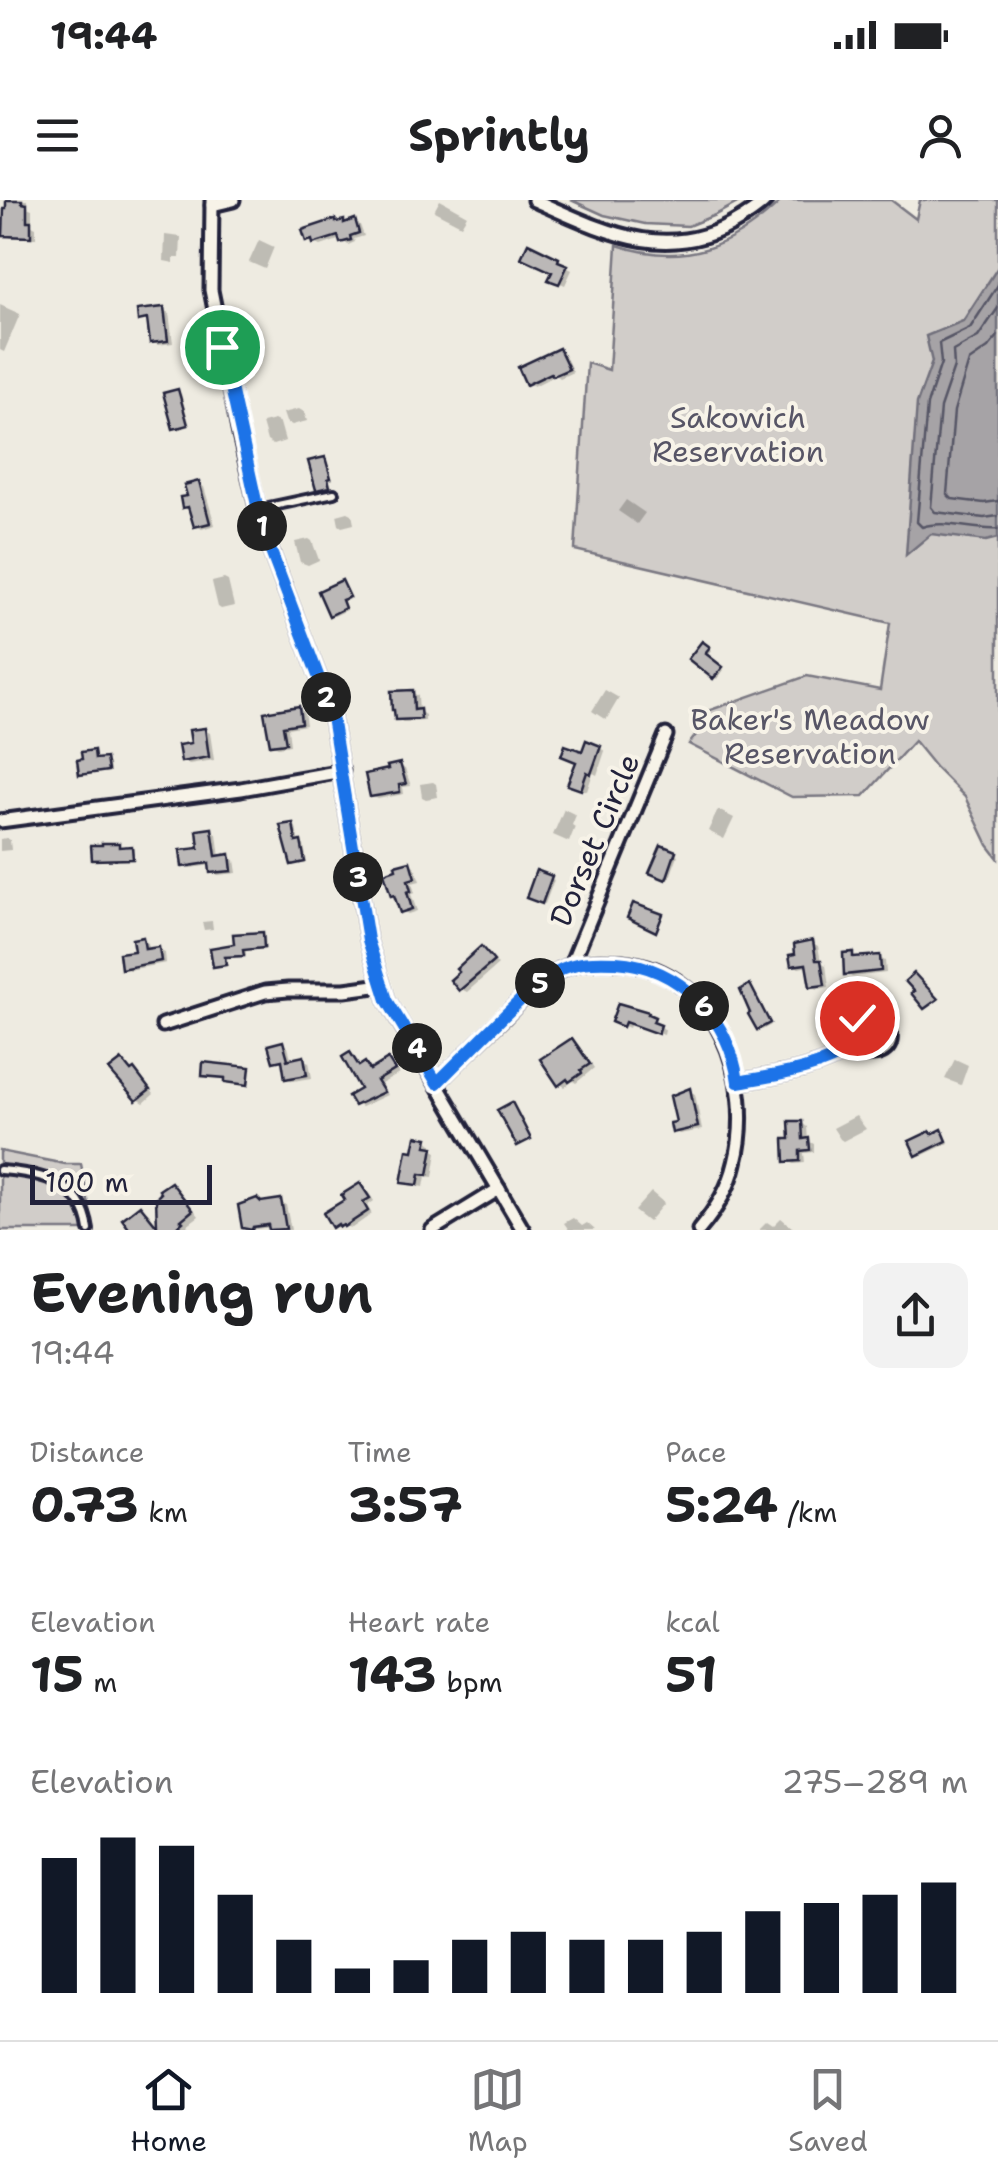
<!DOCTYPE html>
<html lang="en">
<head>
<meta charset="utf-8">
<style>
  :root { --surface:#fff; --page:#f2f2f2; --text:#202124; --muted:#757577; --line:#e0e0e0; --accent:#111827 }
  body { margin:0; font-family:"Shantell Sans",sans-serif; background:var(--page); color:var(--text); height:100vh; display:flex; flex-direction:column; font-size:38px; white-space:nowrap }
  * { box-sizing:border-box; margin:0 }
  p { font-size:32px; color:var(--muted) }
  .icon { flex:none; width:55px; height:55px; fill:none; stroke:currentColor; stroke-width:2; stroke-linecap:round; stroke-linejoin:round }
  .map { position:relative; height:1030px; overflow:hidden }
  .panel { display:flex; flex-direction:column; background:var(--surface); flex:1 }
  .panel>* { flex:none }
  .scale { position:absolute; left:30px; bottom:25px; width:182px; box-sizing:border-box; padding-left:10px; border:5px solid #22223b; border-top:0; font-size:28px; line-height:35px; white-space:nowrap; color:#22223b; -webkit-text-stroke:8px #f7f3e8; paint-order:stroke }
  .pin { position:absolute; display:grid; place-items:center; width:85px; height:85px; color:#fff; margin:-42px; border:5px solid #fff; border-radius:50%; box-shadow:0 2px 10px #0007 }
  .km { position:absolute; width:50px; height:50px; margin:-25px; border-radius:50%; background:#222; color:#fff; font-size:28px; line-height:50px; text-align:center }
  .round { display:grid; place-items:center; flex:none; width:105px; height:105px; border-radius:20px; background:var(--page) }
  .summary { display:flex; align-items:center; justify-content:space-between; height:170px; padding:0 30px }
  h1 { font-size:55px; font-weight:700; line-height:75px }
  .figures { display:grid; grid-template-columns:repeat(3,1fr); gap:15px; height:170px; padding:10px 30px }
  .figures div { display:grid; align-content:center }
  .figures b { font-size:50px; font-weight:700 }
  .figures small { font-size:28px; font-weight:400 }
  .figures p { font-size:28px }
  .chart { height:280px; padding:20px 30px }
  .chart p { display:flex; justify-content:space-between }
  .chart svg { width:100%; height:180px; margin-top:10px; stroke:var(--accent); stroke-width:6 }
  .status { display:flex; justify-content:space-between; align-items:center; height:70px; padding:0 50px; background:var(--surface); direction:ltr }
  .status svg { height:28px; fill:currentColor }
  header { display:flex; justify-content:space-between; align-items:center; height:130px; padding:0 30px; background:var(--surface); font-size:45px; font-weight:700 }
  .menu { display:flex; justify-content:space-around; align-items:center; height:140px; border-top:2px solid var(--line); background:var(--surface); font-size:28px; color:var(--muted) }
  .menu a { display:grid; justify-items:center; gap:5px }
  .menu .on { color:var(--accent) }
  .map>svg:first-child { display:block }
  .green { fill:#d1cdc9; stroke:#7a7882; stroke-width:2.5 }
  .water { fill:#a6a3a6; stroke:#716f7b; stroke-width:2.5 }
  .shadow { fill:#0003 }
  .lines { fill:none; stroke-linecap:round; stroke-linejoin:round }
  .shore { stroke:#575666; stroke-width:2.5 }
  .building { fill:#bbb8b7; stroke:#22223b; stroke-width:2.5 }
  .service-casing { stroke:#22223b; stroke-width:14 }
  .minor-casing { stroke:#22223b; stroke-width:19 }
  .service { stroke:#f7f3e8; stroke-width:6 }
  .minor { stroke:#f7f3e8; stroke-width:11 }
  .route-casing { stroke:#fff; stroke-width:20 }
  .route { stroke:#1a73e8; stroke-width:12 }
  .labels { text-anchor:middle; stroke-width:8; stroke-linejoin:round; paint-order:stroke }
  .park-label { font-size:30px; fill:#575566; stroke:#f7f3e8 }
  .street-label { font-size:30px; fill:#22223b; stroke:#f7f3e8 }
</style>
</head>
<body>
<div class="status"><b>19:44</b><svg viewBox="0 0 49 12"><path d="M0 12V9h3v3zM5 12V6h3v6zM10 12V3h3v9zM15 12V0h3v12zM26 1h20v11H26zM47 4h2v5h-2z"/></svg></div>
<header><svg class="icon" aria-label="menu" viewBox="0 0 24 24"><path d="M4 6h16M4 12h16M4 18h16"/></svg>Sprintly<svg class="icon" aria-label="person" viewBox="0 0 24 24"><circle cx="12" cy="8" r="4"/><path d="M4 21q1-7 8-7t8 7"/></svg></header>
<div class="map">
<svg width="998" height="1030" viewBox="0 0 998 1030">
  <rect width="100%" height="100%" fill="#eeebe1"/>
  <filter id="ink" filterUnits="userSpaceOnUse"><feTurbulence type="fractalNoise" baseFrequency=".01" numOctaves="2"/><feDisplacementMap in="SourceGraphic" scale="20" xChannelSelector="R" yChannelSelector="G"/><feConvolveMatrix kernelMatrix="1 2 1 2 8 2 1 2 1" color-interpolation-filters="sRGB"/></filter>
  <g filter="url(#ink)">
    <g class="green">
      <path d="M571,0H739V2L715,15L688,26L645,24L604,15Z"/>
      <path d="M782,0H891L916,19L920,0H998V658L988,645L965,597L936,568L914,541L864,596L792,597L689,544L699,531L702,513L807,476L880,490L890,423L575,350L587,163L609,170L617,45C684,67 733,48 782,0Z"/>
      <path d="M0,951L65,964H81L94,1030H0Z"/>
    </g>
    <path class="water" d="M998,67V338L986,341L931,334L906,355L917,203L932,162L926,136L963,121Z"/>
    <g class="shadow">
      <path d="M8,0H27V7L32,9V25L36,27V38H11L6,35Z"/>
      <path d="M440,0L467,15L461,25L434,11Z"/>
      <path d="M355,22L360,25L364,36L354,39L355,42L348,45L341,39L321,46L308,40L339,24Z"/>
      <path d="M165,35L181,37L180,58H174V63L164,61Z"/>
      <path d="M259,40L274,47L265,69L249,62Z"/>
      <path d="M529,46L564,63L562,65L572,70L565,85L552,79L555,71Z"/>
      <path d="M0,105L20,114L4,152L0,150Z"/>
      <path d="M163,109L169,113L173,143L158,145L152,142L150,122L140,119Z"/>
      <path d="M558,150L564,154L573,172L560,178L556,175L534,186L528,183Z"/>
      <path d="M177,192L181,194L190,226L178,230L175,228Z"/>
      <path d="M299,209L304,212L307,221L292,225L286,222L283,213Z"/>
      <path d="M274,220L280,223L285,241L273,245L267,241L262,223Z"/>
      <path d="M324,259L327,261L333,280H330L332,288L321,290L318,288Z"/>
      <path d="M199,284L204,287L215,325L202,329L196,326L190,310L185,307Z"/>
      <path d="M626,300L645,313L637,324L618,311Z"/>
      <path d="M348,312L352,314L354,324L342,327L339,325L337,315Z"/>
      <path d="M309,339L312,341L319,360L308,365L300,362L295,342Z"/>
      <path d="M224,379L228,381L234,406L221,409L218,407L212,382Z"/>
      <path d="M342,383L345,385L351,398L343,402L347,410L334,416L331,414Z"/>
      <path d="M703,444L711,450L707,456L724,470L717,479L691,459Z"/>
      <path d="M605,490L619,498L606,520L592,511Z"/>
      <path d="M412,492L418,496L419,511L425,515V521L403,522L397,519Z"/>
      <path d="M298,509L304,512L306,525L288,528L290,545L278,547L272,544L267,514Z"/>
      <path d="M204,530L210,533L214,560L189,564L183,560Z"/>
      <path d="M600,548L605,551L597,575L593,573L587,591L576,587L583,554Z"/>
      <path d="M93,553L96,555L97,562L109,563L110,572L84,575L81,573Z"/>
      <path d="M400,566L405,569L411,586L403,587L404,594L378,599L372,596Z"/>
      <path d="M433,582L436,584L438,597L426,599L422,597L420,584Z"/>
      <path d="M564,609L576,615L572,625L575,627L569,642L553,635Z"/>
      <path d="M718,610L734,618L724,639L708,631Z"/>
      <path d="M292,625L296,627L299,644L304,645L307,663L296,665L293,663Z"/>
      <path d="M211,631L217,634L220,658L229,657L235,660L237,673L218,675L213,672L212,665L190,668L185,665L202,650Z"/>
      <path d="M7,638L10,640L11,650L0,651V639Z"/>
      <path d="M663,648L678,655L669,680L652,672Z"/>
      <path d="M410,663L415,667L420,681L412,683L415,693L411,694L417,711L408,714L402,711Z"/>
      <path d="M538,673L554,680L545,704L532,699Z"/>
      <path d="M212,721L213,729L204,730L202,722Z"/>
      <path d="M262,735L265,736L266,749L246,750V756L227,758L228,766L219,767L215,766L236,746Z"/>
      <path d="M143,740L148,743L150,751L159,750L165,753L166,763L129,770L123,767L137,753Z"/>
      <path d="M813,743L818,746L821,762L826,765L829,787L818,789L812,786L809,766L799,768L793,764Z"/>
      <path d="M481,749L498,765L467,792L461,789Z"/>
      <path d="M852,754L858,758H880L885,761L886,773L852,777L847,774Z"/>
      <path d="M750,787L764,808L762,809L771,825L762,830L759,828Z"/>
      <path d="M652,819L665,830L664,835L631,823L629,828L614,821Z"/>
      <path d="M572,841L578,844L594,868L576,883L573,881L565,887L560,884Z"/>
      <path d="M282,844L288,847L292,861L303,859L309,862L312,878L293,881L287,878L285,863L275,860Z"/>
      <path d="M350,855L355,858L361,868L365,865L372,872L388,862L394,865L399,874L381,884L387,895L361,907L356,904L364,890Z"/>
      <path d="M955,859L968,865L961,885L945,879Z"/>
      <path d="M122,863L133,873L139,875L154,894L144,903L138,899Z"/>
      <path d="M689,891L695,894L702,930L679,934L674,931L679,924Z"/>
      <path d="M856,916L866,929L843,941L840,939L833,928Z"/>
      <path d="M802,923L807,927L808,941L814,944V952L804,953L805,963L794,964L788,960L793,942Z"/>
      <path d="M942,932L949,943L921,956L917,954L934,936Z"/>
      <path d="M427,940L432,944L431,949L437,952L433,977L426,976L424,987L409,985L404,982L415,953Z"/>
      <path d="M171,985L179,990L199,1016L187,1025L189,1028L186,1030H137L140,1008L148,1012L159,1027Z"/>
      <path d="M360,986L366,989L374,1001L367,1006L372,1014L352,1028L344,1026L340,1029L334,1026L348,1000Z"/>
      <path d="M651,992L664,1003L648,1022L634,1011Z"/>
      <path d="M280,1002L286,1005L291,1030H271V1027L248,1030L244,1026L262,1004Z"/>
      <path d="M573,1018L582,1026L587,1023L595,1030H569L564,1023Z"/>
      <path d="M781,1018L793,1028L791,1030H759L767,1022L773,1026Z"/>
    </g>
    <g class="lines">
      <g class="shore">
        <path d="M998,85L970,128L939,143L941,163L927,205L917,322L922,327C944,319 974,331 998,329"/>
        <path d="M998,108L978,137L953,151L954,167L940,208L931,307L935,312L984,318L998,316"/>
        <path d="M998,136L988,148L969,161L954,211L947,294L952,299L984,303L998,301"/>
      </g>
    </g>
    <g class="building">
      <path d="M6,0H22V3L27,4V21H31V37L3,36L4,8H6Z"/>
      <path d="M335,19L336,22L344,20V23L355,19L359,33L350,36L351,40L340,43L338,36L313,44L312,40L306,42L302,30Z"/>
      <path d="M528,43L559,58L558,61L568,65L559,84L548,80L552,72L521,58Z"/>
      <path d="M164,107L168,141L150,143L147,119L138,121L137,110Z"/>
      <path d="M559,148L569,169L553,176L551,173L526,185L518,167Z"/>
      <path d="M178,189L188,225L173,229L163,193Z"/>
      <path d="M325,257L331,278L328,279L330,287L316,290L308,261Z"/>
      <path d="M199,281L210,323L194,327L188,307L182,308L180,297L187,296L184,285Z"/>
      <path d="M342,380L350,397L342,400L345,408L329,416L318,391Z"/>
      <path d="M702,441L710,447L705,453L723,467L713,479L688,459Z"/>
      <path d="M413,490L414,510L420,509L421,519L395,520L394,510H392L391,491Z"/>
      <path d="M299,506L301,523L283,526L286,543L270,545L264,512Z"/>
      <path d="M205,528L209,557L181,562L178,545L191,543L189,530Z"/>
      <path d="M586,540L601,546L591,574L587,572L581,590L567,585L576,562L561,556L565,545L582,551Z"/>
      <path d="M94,550L95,559L106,558L108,571L79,575L77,560L82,559L81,552Z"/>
      <path d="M400,563L406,584L399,585L400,592L370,597L365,574L388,569L387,566Z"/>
      <path d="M293,623L296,642L301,641L305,662L291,665L280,625Z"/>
      <path d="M212,628L216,656L230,654L232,671L210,673L209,663L182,667L180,650L199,648L197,630Z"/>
      <path d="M102,643H119V647L132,646L133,659L92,660L91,645H102Z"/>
      <path d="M661,645L676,651L666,680L649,673Z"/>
      <path d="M410,661L415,678L408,680L411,691L407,692L412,709L400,713L394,695L391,696L384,673L396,669L395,665Z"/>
      <path d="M536,670L552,676L542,704L526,698Z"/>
      <path d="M633,703L663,714L656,732L627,718Z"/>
      <path d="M263,732L264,748L243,750L244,756L225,757L226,765L213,767L210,748L234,744L233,734Z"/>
      <path d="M143,737L145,749L159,747L161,761L121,769L119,753L134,751L132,739Z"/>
      <path d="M813,740L816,760H821L825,785L810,787L806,764L791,766L789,755L795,754L794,744Z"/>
      <path d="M481,746L494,761L459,791L450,780L459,772L456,769Z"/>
      <path d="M853,752V757L880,755L881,771L844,775L843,753Z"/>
      <path d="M914,773L938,799L924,809L911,793L914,791L905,781Z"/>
      <path d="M750,784L770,823L757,830L748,814L750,813L740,790Z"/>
      <path d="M618,803L649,812L648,814L655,817L653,822L661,825L658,834L625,822L623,827L611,822Z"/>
      <path d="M572,838L590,864L581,870L582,873L569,882L567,879L558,886L540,859Z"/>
      <path d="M283,841L288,859L286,860L304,856L307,875L285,879L282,860L273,862L268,845Z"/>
      <path d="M350,852L359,866L365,862L370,870L388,859L395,870L377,881L384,892L354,906L348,896L360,889L342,857Z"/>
      <path d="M122,860L131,871L134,869L150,890L136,901L109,870Z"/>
      <path d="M203,862L250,867L248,885L225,882V878L202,876Z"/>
      <path d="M690,888L698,927L672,933L670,923L676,922L670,896Z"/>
      <path d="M512,902L531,939L517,946L497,910Z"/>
      <path d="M789,921H802L803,939L809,938L810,950L800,951V961L785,962L784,939H790Z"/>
      <path d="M942,929L947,941L916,956L909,941L930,931L932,934Z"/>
      <path d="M416,936L428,938L426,946L433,947L428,975L420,974L418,985L401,983L407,950L413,951Z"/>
      <path d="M171,982L193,1010L181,1020L183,1022L173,1030H130L122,1019L140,1005L157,1026L156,998L161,993L159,990Z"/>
      <path d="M360,983L370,998L363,1002L368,1011L344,1027L343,1025L340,1027L338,1024L332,1028L323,1013L344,1000L341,995Z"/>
      <path d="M257,998L261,1002L281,999L286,1029L269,1030L268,1025L253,1027L252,1030L242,1028L238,1005Z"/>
    </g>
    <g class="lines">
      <defs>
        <g id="service">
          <path d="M259,309L334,293"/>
          <path d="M0,970C41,973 82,981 89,1030"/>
        </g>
        <g id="minor">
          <path d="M212,0L211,90L240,235L262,328L325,494L332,517L368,740L387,800L523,1030"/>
          <path d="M534,0C604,31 668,65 741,19C750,13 759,8 766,0"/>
          <path d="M212,5L233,0"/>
          <path d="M0,621L241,589L342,571"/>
          <path d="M571,765L666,535"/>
          <path d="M163,825L265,792L288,790H345L382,785"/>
          <path d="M738,882C777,875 820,870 853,847L864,854C918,858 876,787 852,824C847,832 849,839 853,847"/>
          <path d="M437,883C459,861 481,839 503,818C522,799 542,776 569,766C585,760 605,761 622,762C717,771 756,881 735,963C729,989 715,1011 699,1030"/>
          <path d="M432,1030L499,989"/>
        </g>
      </defs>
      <use href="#service" class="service-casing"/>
      <use href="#minor" class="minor-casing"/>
      <use href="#service" class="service"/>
      <use href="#minor" class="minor"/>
    </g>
  </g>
  <g class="lines" filter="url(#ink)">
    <defs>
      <path id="route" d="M222,147L262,328L325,494L332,517L368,740L387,800L437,883C459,861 481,839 503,817C520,801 536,783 556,772C575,761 595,761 616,762C680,766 730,819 738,882C777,875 820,870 853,847C847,837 848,827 857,818"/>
    </defs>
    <use href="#route" class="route-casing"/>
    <use href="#route" class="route"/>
  </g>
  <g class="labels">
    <g class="park-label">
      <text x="738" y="228">Sakowich<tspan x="738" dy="34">Reservation</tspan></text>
      <text x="810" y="530">Baker's Meadow<tspan x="810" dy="34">Reservation</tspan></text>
    </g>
    <g class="street-label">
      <text transform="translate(595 640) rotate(-67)" y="10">Dorset Circle</text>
    </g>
  </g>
</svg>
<div class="scale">100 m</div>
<div class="pin" style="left:222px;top:147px;background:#1e9e55"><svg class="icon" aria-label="arrive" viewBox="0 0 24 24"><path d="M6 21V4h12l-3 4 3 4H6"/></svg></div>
<div class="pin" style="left:857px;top:818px;background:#d93025"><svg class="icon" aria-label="check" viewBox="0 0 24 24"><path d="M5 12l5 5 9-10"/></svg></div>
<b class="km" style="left:262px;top:326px">1</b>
<b class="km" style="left:326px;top:497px">2</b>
<b class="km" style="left:358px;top:677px">3</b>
<b class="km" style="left:417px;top:848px">4</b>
<b class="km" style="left:540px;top:783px">5</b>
<b class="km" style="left:704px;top:806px">6</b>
</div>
<section class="panel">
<div class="summary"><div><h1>Evening run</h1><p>19:44</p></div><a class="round"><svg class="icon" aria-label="share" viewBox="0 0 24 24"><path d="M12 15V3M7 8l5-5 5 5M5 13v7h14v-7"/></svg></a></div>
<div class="figures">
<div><p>Distance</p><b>0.73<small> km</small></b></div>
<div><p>Time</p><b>3:57</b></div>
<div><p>Pace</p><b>5:24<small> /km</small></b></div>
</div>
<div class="figures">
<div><p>Elevation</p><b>15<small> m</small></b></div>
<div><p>Heart rate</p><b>143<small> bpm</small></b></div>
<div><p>kcal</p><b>51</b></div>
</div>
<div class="chart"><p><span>Elevation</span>275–289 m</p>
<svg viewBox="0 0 160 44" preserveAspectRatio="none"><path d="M5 44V11M15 44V6M25 44V8M35 44V20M45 44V31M55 44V38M65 44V36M75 44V31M85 44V29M95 44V31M105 44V31M115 44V29M125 44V24M135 44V22M145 44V20M155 44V17"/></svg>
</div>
</section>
<nav class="menu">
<a class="on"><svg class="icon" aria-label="home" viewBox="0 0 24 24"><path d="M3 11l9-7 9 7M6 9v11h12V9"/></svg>Home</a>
<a><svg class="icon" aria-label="map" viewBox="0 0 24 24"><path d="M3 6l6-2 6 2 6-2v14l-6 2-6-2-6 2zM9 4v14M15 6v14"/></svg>Map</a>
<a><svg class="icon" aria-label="saved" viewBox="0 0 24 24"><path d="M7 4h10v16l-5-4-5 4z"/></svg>Saved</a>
</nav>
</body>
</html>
